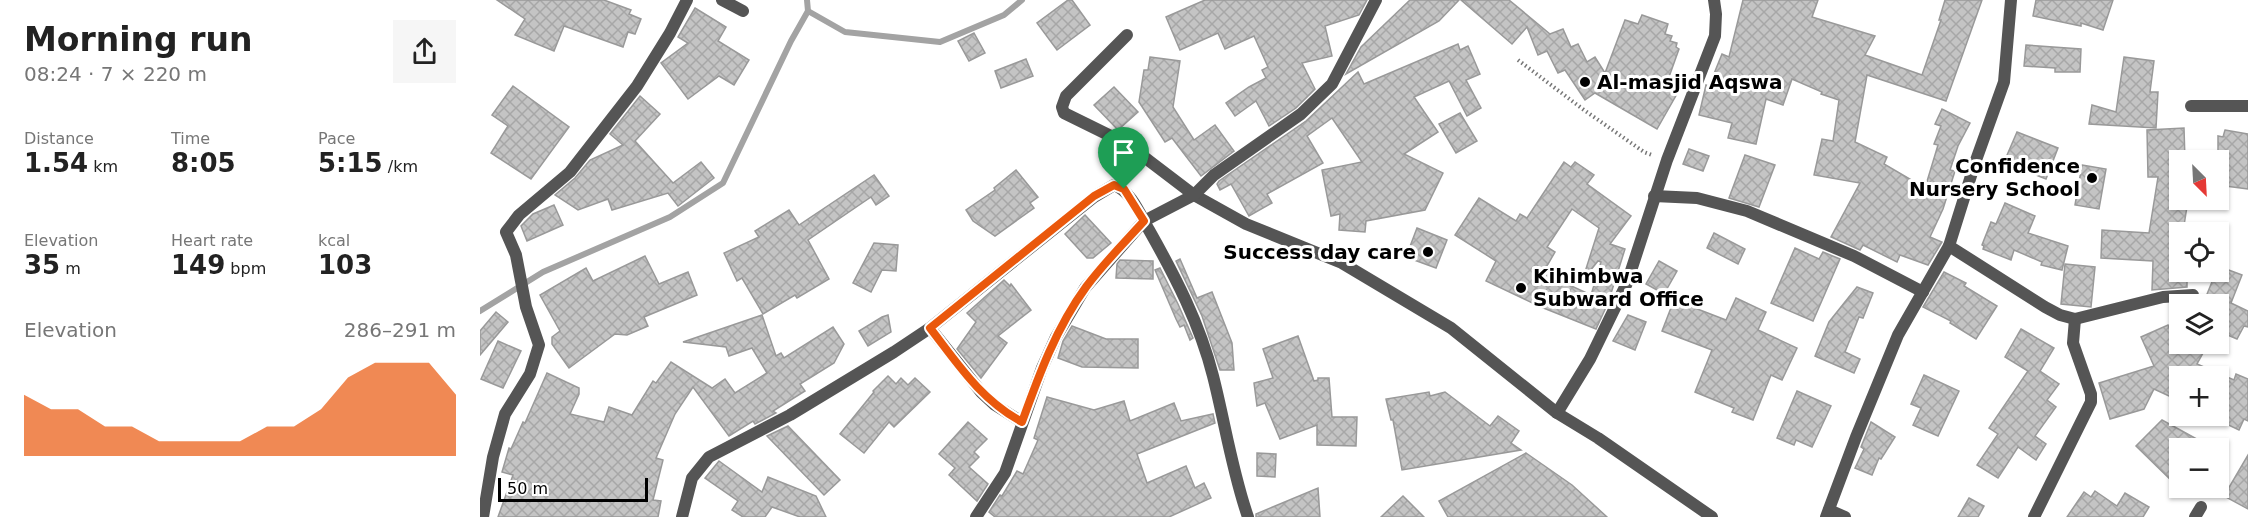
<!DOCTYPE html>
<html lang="en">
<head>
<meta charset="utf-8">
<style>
  :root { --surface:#fff; --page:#f6f6f6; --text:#222; --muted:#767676; --accent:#ea580c }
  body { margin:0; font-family:"DejaVu Sans",sans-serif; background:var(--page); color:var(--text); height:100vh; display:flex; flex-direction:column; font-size:22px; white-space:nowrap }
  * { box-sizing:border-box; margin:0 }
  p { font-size:20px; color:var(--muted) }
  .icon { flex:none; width:33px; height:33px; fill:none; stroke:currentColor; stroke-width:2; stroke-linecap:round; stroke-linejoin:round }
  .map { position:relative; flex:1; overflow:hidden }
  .panel { display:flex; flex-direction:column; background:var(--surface); width:480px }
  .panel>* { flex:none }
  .needle { width:39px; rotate:156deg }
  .fabs { position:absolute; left:1689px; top:150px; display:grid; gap:12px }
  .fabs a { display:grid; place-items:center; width:60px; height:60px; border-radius:0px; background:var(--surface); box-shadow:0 2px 4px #0004; font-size:30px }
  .scale { position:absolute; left:18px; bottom:15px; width:150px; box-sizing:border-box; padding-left:6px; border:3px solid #000; border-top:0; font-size:16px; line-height:21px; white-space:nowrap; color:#000; -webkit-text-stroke:4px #fff; paint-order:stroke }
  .pin { position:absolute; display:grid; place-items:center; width:51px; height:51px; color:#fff; margin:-62px -26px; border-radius:50% 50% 50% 0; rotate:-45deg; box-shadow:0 0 6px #0007 }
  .pin .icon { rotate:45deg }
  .round { display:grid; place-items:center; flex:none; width:63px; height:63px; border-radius:0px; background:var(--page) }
  .headline { display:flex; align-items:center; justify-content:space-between; height:102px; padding:0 24px }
  h1 { font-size:33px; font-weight:800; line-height:45px }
  .metrics { display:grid; grid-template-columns:repeat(3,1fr); gap:9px; height:102px; padding:6px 24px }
  .metrics div { display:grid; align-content:center }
  .metrics b { font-size:26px; font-weight:800 }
  .metrics small { font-size:16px; font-weight:400 }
  .metrics p { font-size:16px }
  .chart { height:168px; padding:12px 24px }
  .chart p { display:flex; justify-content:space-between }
  .chart svg { width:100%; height:108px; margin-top:6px; fill:var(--accent); opacity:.7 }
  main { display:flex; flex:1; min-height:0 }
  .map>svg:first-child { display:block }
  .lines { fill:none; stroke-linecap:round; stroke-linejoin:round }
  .stream { stroke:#a3a3a3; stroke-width:6 }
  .building { fill:url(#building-cross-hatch); stroke:#999; stroke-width:1.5; fill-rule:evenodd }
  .path { stroke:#777; stroke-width:4; stroke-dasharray:1.5 3; stroke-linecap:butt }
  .street { stroke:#555; stroke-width:12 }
  .route-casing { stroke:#fff; stroke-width:12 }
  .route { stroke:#ea580c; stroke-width:8 }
  .poi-dot { fill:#000; stroke:#fff; stroke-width:2 }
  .labels { text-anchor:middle; stroke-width:6; stroke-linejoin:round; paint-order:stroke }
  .poi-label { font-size:20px; font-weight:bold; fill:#000; stroke:#fff; text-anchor:start }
</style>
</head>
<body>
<main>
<section class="panel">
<div class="headline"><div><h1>Morning run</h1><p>08:24 · 7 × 220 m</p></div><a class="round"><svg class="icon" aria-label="share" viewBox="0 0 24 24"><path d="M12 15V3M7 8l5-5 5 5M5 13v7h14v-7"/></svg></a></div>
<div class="metrics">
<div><p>Distance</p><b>1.54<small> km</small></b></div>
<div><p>Time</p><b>8:05</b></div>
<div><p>Pace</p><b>5:15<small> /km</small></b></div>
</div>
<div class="metrics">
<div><p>Elevation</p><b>35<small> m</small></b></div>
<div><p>Heart rate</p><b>149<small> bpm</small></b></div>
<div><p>kcal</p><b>103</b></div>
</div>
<div class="chart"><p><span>Elevation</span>286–291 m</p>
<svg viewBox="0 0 160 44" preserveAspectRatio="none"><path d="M0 44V19L10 25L20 25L30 32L40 32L50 38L60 38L70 38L80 38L90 32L100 32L110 25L120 12L130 6L140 6L150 6L160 19V44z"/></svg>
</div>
</section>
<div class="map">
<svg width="1768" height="517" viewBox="0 0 1768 517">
  <defs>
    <pattern id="building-cross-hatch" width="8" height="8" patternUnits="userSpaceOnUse" patternTransform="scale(1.5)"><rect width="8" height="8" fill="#c4c4c4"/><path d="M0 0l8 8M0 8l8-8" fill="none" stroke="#a7a7a7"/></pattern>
  </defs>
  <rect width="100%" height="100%" fill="#fff"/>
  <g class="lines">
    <g class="stream">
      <path d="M328,11L365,32L460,42L524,15L542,0"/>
      <path d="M0,311L63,272L190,217L243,183L311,41L328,11L327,0"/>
    </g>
  </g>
  <g class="building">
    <path d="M17,0H124L151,10L149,14L161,19L155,34L148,32L143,47L84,26L74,51L35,35L45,19Z"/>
    <path d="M588,0H592L610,25L577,50L557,23Z"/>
    <path d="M725,0H887L879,15L845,26L852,56L822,63L835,89L816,108L789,126L776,101L755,116L746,103L769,87L786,78L782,70L788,67L774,36L745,49L738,33L700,50L686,17Z"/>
    <path d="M930,0H979L959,21L866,74L881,47Z"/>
    <path d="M981,0H1029L1070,34L1083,29L1091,47L1098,44L1107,62L1115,57L1125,73L1145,20L1158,24L1162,15L1188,24L1185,34L1192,36L1190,41L1197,43L1196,47L1199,49L1189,77L1202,85L1177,129L1115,93L1105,100L1085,70L1078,73L1067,51L1058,55L1047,27L1032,44Z"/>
    <path d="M1263,0H1338L1332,17L1395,36L1385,55L1442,75L1461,20H1459L1465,0H1502L1466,101L1387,75L1375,142L1407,157L1404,164L1445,188L1458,145L1454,144L1461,126L1455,124L1462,109L1490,123L1478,146L1470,170L1475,171L1463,209L1450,237L1462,242L1448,265L1420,255L1417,262L1383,245L1380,250L1351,237L1380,183L1334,175L1342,139L1353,141L1359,100L1341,94L1342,92L1312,79L1303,105L1286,99L1276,144L1248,138L1252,123L1219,115L1226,85L1229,86L1242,54L1249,57Z"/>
    <path d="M1556,0H1633L1623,30L1601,23V26L1553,16Z"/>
    <path d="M215,8L246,27L238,41L269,60L254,85L239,76L208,99L181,63L208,43L198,37Z"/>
    <path d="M494,33L505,53L489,61L478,41Z"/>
    <path d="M978,44L980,50L988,46L1000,74L986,80L1001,108L987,116L969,81L934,97L958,132L924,154L963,173L945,210L886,221L885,232L859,230L860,214L851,216L842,170L882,162L852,118L827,136L843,163L787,194L792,203L769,216L751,184L740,190L737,184L739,181L826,121L878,72L884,84Z"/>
    <path d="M1546,45L1601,49L1600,72H1575V68L1544,66Z"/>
    <path d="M670,57L700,61L693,107L714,140L735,125L754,151L721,176L692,138L685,142L659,102L664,70H668Z"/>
    <path d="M1644,57L1674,61L1670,92H1678L1676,128L1609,124L1612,105L1636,112Z"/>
    <path d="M546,59L553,76L521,88L515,71Z"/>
    <path d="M33,86L89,127L51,179L11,153L28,126L12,115Z"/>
    <path d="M634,87L658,112L638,130L614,105Z"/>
    <path d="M160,96L180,114L155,141L193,183L221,162L234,178L198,206L188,193L132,210L128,199L98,210L75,195L95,178L110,160L143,145L130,134Z"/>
    <path d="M980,113L997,141L976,153L959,124Z"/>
    <path d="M1704,128L1705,160H1700V200H1708L1703,232L1700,231V272H1707V287L1672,290L1673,261L1621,258L1622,230L1669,233L1678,177H1668L1667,130Z"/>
    <path d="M1745,130L1768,134V189L1738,185V136L1743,137Z"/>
    <path d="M1537,132L1578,148L1566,179L1524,162Z"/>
    <path d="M1209,149L1229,156L1223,171L1203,164Z"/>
    <path d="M1265,155L1295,165L1279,207L1249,198Z"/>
    <path d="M1084,162L1091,167L1095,162L1114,175L1107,184L1151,216L1130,244L1145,249L1128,303L1116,329L1061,307L1006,281L1016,261L975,235L999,198L1036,221L1040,214L1047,218ZM1092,209L1119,228L1104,275L1106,276L1118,261L1121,262L1111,295L1063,273L1075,252L1067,247Z"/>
    <path d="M1602,165L1626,169L1619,209L1595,205Z"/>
    <path d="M536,170L558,197L550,203L554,208L515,236L493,221L486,210L515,190L514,188Z"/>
    <path d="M394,175L409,196L396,205L391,197L328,240L349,279L317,298L315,295L283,314L262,278L257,281L244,253L279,237L275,231L309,210L319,225Z"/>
    <path d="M1525,203L1555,216L1548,233L1588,246L1582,270L1561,265L1562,262L1534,250L1531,260L1503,249L1504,246L1502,245L1511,222L1516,224Z"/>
    <path d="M74,205L83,225L47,241L41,226L53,214Z"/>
    <path d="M605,215L631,243L613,258H607L585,234Z"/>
    <path d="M937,228L967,240L956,268L926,257Z"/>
    <path d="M1234,233L1265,249L1258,264L1227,248Z"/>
    <path d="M394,243L418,245L416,271L402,270L391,292L373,283Z"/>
    <path d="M1315,248L1339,259L1343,252L1360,259L1333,321L1291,303Z"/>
    <path d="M165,256L179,284L208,272L217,295L164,317L168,326L147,335L135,334L89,368L72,344V337L80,331L60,295L106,268L113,281Z"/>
    <path d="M700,259L717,298L732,292L752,343L754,370H740L722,316L696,261Z"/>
    <path d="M640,260L673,261V279L636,278L637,264Z"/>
    <path d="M1179,261L1197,271L1184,294L1166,284Z"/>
    <path d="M1585,264L1615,267L1611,307L1581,304Z"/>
    <path d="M1738,266L1762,275L1751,303L1768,311V327L1764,326L1757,339L1738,331V304H1723L1736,272H1738Z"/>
    <path d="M680,268L698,304L713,338L710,340L704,325L700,327L696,319L675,270Z"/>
    <path d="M1464,272L1486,283L1484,286L1517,306L1496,339L1470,323L1471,321L1443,307Z"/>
    <path d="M524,280L530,286L531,284L551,310L518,336L527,343L501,378L477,349L496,322L487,313Z"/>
    <path d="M1377,287L1393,293L1383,318L1379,317L1365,352L1380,359L1374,373L1335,356L1349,322Z"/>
    <path d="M1256,298L1286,312L1278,330L1317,348L1302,380L1291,375L1273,420L1252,412L1254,408L1215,392L1232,350L1182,331L1194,300L1246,320Z"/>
    <path d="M16,312L28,322L0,355V331Z"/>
    <path d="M282,315L296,356L301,353L304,358L353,327L364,344L354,363L320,384L325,391L293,411L296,413L275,424L273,421L249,436L213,387L195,414L176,458L183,460L173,500L181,501L178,517H18L33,475L22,472L29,448L31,449L43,422L45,423L67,373L99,388V394L90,414L124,422L129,407L152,415L173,381L176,383L191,362L232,388L245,379L255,393L287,373L272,348L249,356L246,347L203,342Z"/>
    <path d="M408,315L411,332L388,346L379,331L402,317Z"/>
    <path d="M1148,315L1166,322L1155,350L1133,341Z"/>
    <path d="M1688,325L1695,343L1700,335V344H1707V351L1709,344H1728L1717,364L1754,380L1756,374L1768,379V421L1764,419L1759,430L1738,420V376H1700V401L1674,389L1664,409L1630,419L1619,383L1674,366L1661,337Z"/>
    <path d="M592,326L626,339H658V368L602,367L578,358L583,341Z"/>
    <path d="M1541,329L1574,348L1560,371L1579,384L1567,400L1576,407L1555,436L1566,444L1556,460L1538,447L1518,478L1497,465L1518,434L1509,428L1548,371L1525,357Z"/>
    <path d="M818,336L834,381L838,380V378H849L852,417H877L876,446L837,445V425L800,439L785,403L777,406L774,383L793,378L783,349Z"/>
    <path d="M18,341L41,351L23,388L1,379Z"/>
    <path d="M1444,375L1479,391L1458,436L1433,425L1441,408L1431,404Z"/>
    <path d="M408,376L416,384L421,378L428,385L435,378L450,392L414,427L409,422L384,453L360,434L394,392L393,391Z"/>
    <path d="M1317,391L1351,406L1332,447L1316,440L1314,445L1297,438Z"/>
    <path d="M949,392L950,396L965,392L1010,426L1018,416L1039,431L1031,443L1041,450L922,470L913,420H911L906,399Z"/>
    <path d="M567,397L614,410L644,401L650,421L694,403L701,421L733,414L735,423L657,454L667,483L706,466L715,488L724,483L731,498L689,517H515L509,512L520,495L522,496L537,471L543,474L558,440L554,438Z"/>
    <path d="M1682,420L1733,448H1700V489L1656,446Z"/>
    <path d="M488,422L507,439L494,452L499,457L489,467L508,484L497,501L469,475L475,468L459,454Z"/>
    <path d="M1391,422L1415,437L1401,459L1399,458L1392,475L1375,468L1384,449L1381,447Z"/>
    <path d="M308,426L360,480L344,495L287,436Z"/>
    <path d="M777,453L796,454L795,477L777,476Z"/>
    <path d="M1046,453L1092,485L1127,517H968L959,501Z"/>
    <path d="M1768,455V509L1744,496Z"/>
    <path d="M239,461L282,492L288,477L336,496L346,517H320L292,507L285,517H263L252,510L258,501L225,478Z"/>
    <path d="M838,488L840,517H776V514Z"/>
    <path d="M1615,491L1637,506L1645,493L1669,507L1663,517H1587L1604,492L1611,497Z"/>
    <path d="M923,496L944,517H901Z"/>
    <path d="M1489,498L1504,506L1498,517H1478Z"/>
  </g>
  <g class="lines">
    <path class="path" d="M1038,60L1104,110L1164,152L1172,155"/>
    <g class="street">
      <path d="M242,0L263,11"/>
      <path d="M647,35L586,96L582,107L584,113L647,144L714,195L766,224L862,263L971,328L1077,413L1118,438L1232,517"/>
      <path d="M1711,106H1768"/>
      <path d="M1174,196L1217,198L1267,211L1374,256L1443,292"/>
      <path d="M1469,246L1565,307L1580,315L1595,319L1683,297L1713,295"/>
      <path d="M450,328L501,392L515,405L542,422"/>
      <path d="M1077,413L1110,359L1147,283L1187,160L1235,36L1236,14L1234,0"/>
      <path d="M1349,510L1365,517"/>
      <path d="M3,517L13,457L25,414L50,374L59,345L46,307L36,255L26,232L39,215L90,172L157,86L190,33L207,0"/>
      <path d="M202,517L212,478L229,457L310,415L414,352L450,328L614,197L634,185C651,191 660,214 669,230C695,276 720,324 733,376C745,423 752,471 768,517"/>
      <path d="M496,517L525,473L562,368L576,337L605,288L664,221L714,195L734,175L821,114L852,84L896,0"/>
      <path d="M1346,517L1376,437L1418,335L1469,246L1495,163L1524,82L1531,0"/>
      <path d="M1554,517L1611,402V394L1593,343L1595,319"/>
      <path d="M1715,517L1721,507"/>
    </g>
  </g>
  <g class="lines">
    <defs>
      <path id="route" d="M634,185L644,189L664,221C644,243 623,264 606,287C576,328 559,375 542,422C500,399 478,364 450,328L614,196Z"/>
    </defs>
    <use href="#route" class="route-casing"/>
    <use href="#route" class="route"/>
  </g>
  <g class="poi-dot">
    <circle cx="1105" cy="82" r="6"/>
    <circle cx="1612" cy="178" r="6"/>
    <circle cx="948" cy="252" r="6"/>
    <circle cx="1041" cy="288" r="6"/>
  </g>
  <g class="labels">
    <g class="poi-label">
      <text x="1117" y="89">Al-masjid Aqswa</text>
      <text x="1600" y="173" text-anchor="end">Confidence<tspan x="1600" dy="23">Nursery School</tspan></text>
      <text x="936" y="259" text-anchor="end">Success day care</text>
      <text x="1053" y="283">Kihimbwa<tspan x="1053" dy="23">Subward Office</tspan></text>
    </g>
  </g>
</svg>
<div class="fabs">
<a><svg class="needle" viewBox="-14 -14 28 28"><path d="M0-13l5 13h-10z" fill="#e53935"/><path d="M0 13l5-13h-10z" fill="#767676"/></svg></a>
<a><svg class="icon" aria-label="locate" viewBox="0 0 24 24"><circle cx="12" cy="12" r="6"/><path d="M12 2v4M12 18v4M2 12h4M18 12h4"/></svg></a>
<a><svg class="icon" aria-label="layers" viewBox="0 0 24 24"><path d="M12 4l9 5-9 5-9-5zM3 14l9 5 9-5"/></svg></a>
<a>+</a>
<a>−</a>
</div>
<div class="scale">50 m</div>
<div class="pin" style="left:644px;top:189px;background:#1e9e55"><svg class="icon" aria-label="arrive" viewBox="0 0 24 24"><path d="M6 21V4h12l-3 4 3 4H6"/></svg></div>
</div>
</main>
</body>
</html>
